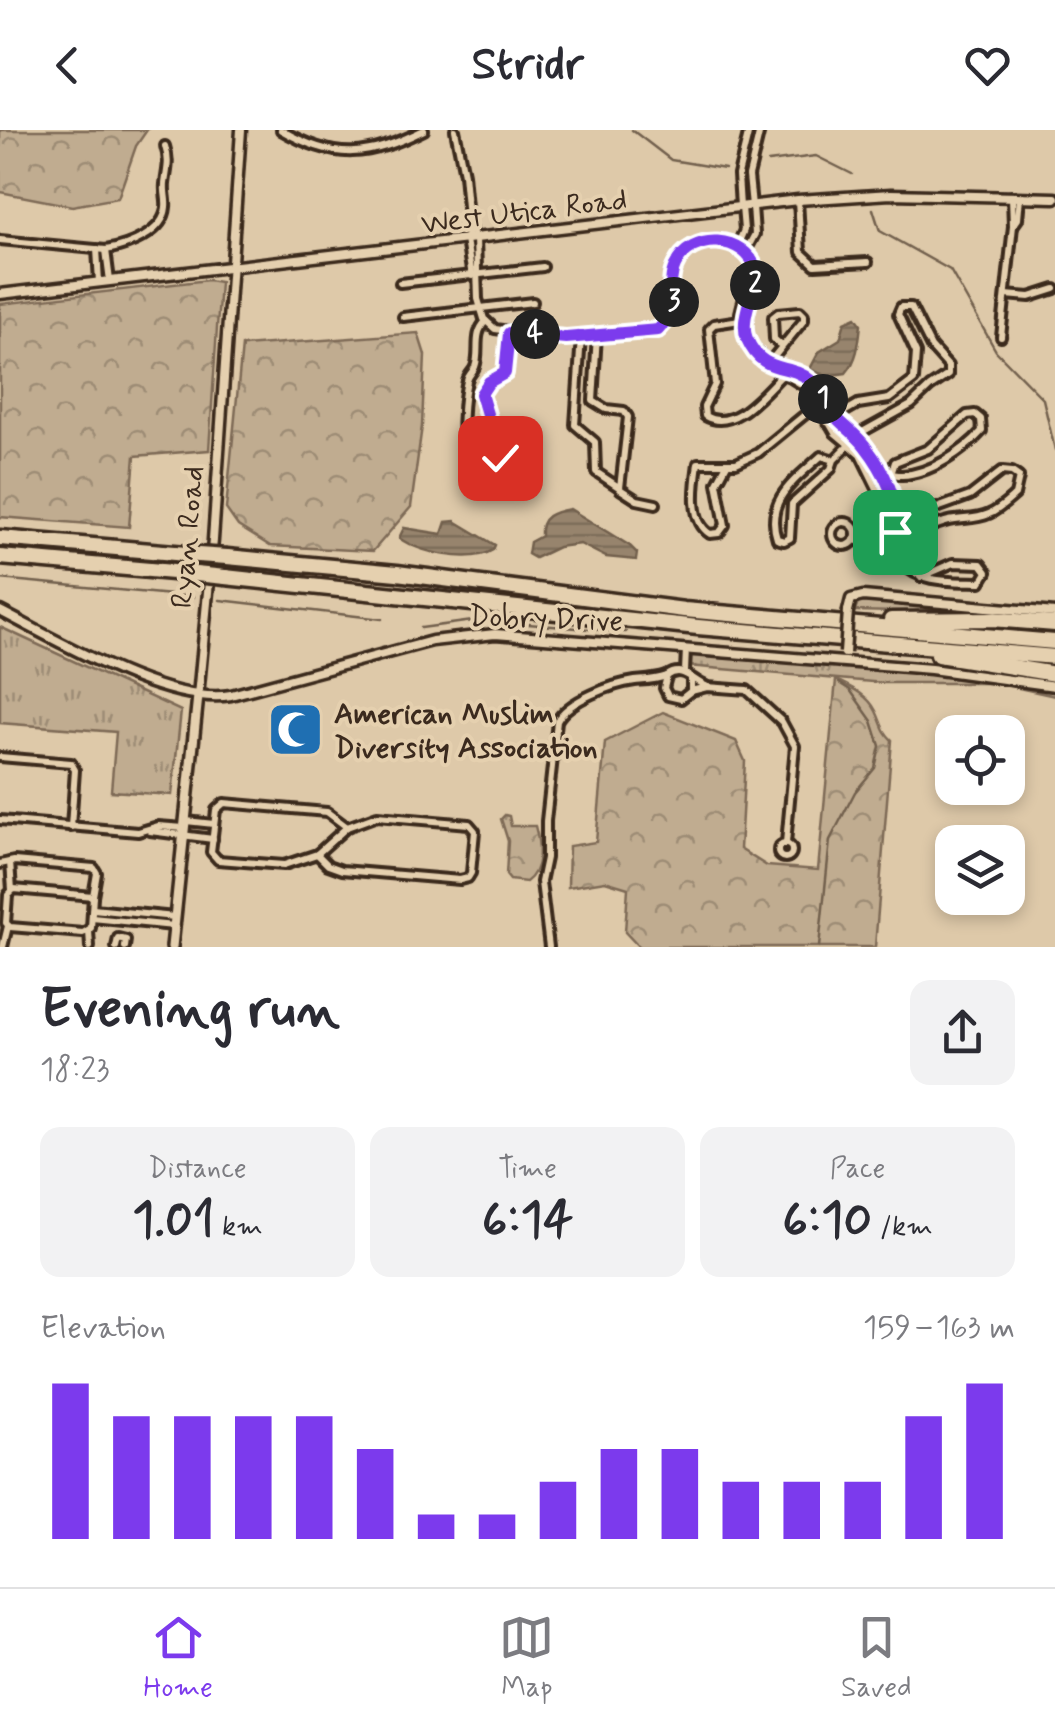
<!DOCTYPE html>
<html lang="en">
<head>
<meta charset="utf-8">
<style>
  :root { --surface:#fff; --page:#f2f2f3; --text:#2b2b33; --muted:#7c7c81; --line:#e1e1e2; --accent:#7c3aed }
  body { margin:0; font-family:Mynerve,sans-serif; background:var(--page); color:var(--text); height:100vh; display:flex; flex-direction:column; font-size:38px; white-space:nowrap }
  * { box-sizing:border-box; margin:0 }
  p { font-size:32px; color:var(--muted) }
  .icon { flex:none; width:55px; height:55px; fill:none; stroke:currentColor; stroke-width:2; stroke-linecap:round; stroke-linejoin:round }
  .map { position:relative; height:817px; overflow:hidden }
  .panel { display:flex; flex-direction:column; background:var(--surface); flex:1 }
  .panel>* { flex:none }
  .fabs { position:absolute; left:935px; top:585px; display:grid; gap:20px }
  .fabs a { display:grid; place-items:center; width:90px; height:90px; border-radius:20px; background:var(--surface); box-shadow:0 5px 15px #0003; font-size:50px }
  .pin { position:absolute; display:grid; place-items:center; width:85px; height:85px; color:#fff; margin:-42px; border-radius:20px; box-shadow:0 5px 15px #0006 }
  .km { position:absolute; width:50px; height:50px; margin:-25px; border-radius:50%; background:#222; color:#fff; font-size:28px; line-height:50px; text-align:center }
  .round { display:grid; place-items:center; flex:none; width:105px; height:105px; border-radius:20px; background:var(--page) }
  .headline { display:flex; align-items:center; justify-content:space-between; height:170px; padding:0 40px }
  h1 { font-size:55px; font-weight:800; line-height:75px }
  .stats { display:grid; grid-template-columns:repeat(3,1fr); gap:15px; height:170px; padding:10px 40px }
  .stats div { display:grid; align-content:center; border-radius:20px; background:var(--page); text-align:center }
  .stats b { font-size:50px; font-weight:800 }
  .stats small { font-size:28px; font-weight:400 }
  .stats p { font-size:28px }
  .chart { height:280px; padding:20px 40px }
  .chart p { display:flex; justify-content:space-between }
  .chart svg { width:100%; height:180px; margin-top:10px; stroke:var(--accent); stroke-width:6 }
  header { display:flex; justify-content:space-between; align-items:center; height:130px; padding:0 40px; background:var(--surface); font-size:45px; font-weight:800 }
  .tab-bar { display:flex; justify-content:space-around; align-items:center; height:140px; border-top:2px solid var(--line); background:var(--surface); font-size:28px; color:var(--muted) }
  .tab-bar a { display:grid; justify-items:center; gap:5px }
  .tab-bar .current { color:var(--accent) }
  .map>svg:first-child { display:block }
  .grass { fill:url(#grass-tufts); stroke:#7e6b57; stroke-width:2.5 }
  .forest { fill:url(#forest-crowns); stroke:#7e6b57; stroke-width:2.5 }
  .water { fill:url(#water-rules); stroke:#72604d; stroke-width:2.5 }
  .lines { fill:none; stroke-linecap:round; stroke-linejoin:round }
  .stream { stroke:#72604d; stroke-width:2.5 }
  .minor-casing { stroke:#3b2a1e; stroke-width:14 }
  .tertiary-casing { stroke:#3b2a1e; stroke-width:15 }
  .secondary-casing { stroke:#3b2a1e; stroke-width:16 }
  .motorway-casing { stroke:#3b2a1e; stroke-width:21 }
  .minor { stroke:#e5d0af; stroke-width:6 }
  .tertiary { stroke:#e5d0af; stroke-width:8 }
  .secondary { stroke:#e5d0af; stroke-width:9 }
  .motorway { stroke:#e5d0af; stroke-width:14 }
  .tertiary-bridge-casing { stroke:#3b2a1e; stroke-width:15; stroke-linecap:butt }
  .motorway-bridge-casing { stroke:#3b2a1e; stroke-width:21; stroke-linecap:butt }
  .tertiary-bridge { stroke:#e5d0af; stroke-width:8 }
  .motorway-bridge { stroke:#e5d0af; stroke-width:14 }
  .route-casing { stroke:#fff; stroke-width:20 }
  .route { stroke:#7c3aed; stroke-width:12 }
  .labels { text-anchor:middle; stroke-width:8; stroke-linejoin:round; paint-order:stroke }
  .street-label { font-size:30px; fill:#3b2a1e; stroke:#e5d0af }
  .poi-label { font-size:30px; font-weight:bold; fill:#3b2a1e; stroke:#e5d0af; text-anchor:start }
</style>
</head>
<body>
<header><svg class="icon" aria-label="back" viewBox="0 0 24 24"><path d="M15 5l-7 7 7 7"/></svg>Stridr<svg class="icon" aria-label="heart" viewBox="0 0 24 24"><path d="M12 20l-8-8c-3-5 5-10 8-4 3-6 11-1 8 4z"/></svg></header>
<div class="map">
<svg width="1055" height="817" viewBox="0 0 1055 817">
  <defs>
    <pattern id="grass-tufts" width="24" height="20" patternUnits="userSpaceOnUse" patternTransform="scale(2.5)"><rect width="24" height="20" fill="#c0ac90"/><path d="M3 7l-1-3M5 7V3M7 7l1-3M15 17l-1-3M17 17v-4M19 17l1-3" fill="none" stroke="#9d8c75"/></pattern>
    <pattern id="forest-crowns" width="20" height="18" patternUnits="userSpaceOnUse" patternTransform="scale(2.5)"><rect width="20" height="18" fill="#c0ac90"/><path d="M2 6a3 3 0 1 1 6 0M12 15a3 3 0 1 1 6 0" fill="none" stroke="#9d8c75"/></pattern>
    <pattern id="water-rules" width="6" height="5" patternUnits="userSpaceOnUse" patternTransform="scale(2.5)"><rect width="6" height="5" fill="#97846d"/><path d="M0 2.5h6" fill="none" stroke="#7c6c59"/></pattern>
  </defs>
  <rect width="100%" height="100%" fill="#dec9a9"/>
  <filter id="ink" filterUnits="userSpaceOnUse"><feTurbulence type="fractalNoise" baseFrequency=".01" numOctaves="2"/><feDisplacementMap in="SourceGraphic" scale="20" xChannelSelector="R" yChannelSelector="G"/><feConvolveMatrix kernelMatrix="1 2 1 2 8 2 1 2 1" color-interpolation-filters="sRGB"/></filter>
  <g filter="url(#ink)">
    <g class="grass">
      <path d="M865,472L986,481V484L855,481L858,473Z"/>
      <path d="M0,497L181,581L172,665L111,661L116,602L0,593Z"/>
      <path d="M692,524L935,543L993,550L1055,566L996,553H884L688,536L687,529Z"/>
    </g>
    <g class="forest">
      <path d="M0,0H147L136,16L118,68L72,76L0,62Z"/>
      <path d="M208,150L220,152L209,320L135,326L129,397L0,387V174Z"/>
      <path d="M418,203L425,225L422,296L411,377L373,421L270,416L238,396L226,379L242,216Z"/>
      <path d="M836,550C852,558 868,565 876,581C882,593 882,601 892,610L875,817H639L625,802L628,758L605,751L568,757L569,716L596,712L605,612L663,582L736,611L745,631L740,719L767,736L818,740Z"/>
      <path d="M505,685L509,686L511,696H535C540,714 543,740 526,752L510,750L506,745L508,711L501,689Z"/>
    </g>
    <g class="water">
      <path d="M856,187L861,194C859,211 858,229 846,243L825,246L810,239L819,222L840,209L845,192Z"/>
      <path d="M570,379L630,416L637,423L636,430L606,427L580,414L558,417L535,428L528,424L530,412L541,406C539,386 553,382 570,379Z"/>
      <path d="M455,391L495,415L493,420C471,434 420,423 399,408L404,398L442,404L446,392Z"/>
    </g>
    <g class="lines">
      <g class="stream">
        <path d="M632,0L671,30L725,39"/>
        <path d="M768,32L816,26L852,44"/>
        <path d="M873,79L880,101L950,140L996,221L1043,269L1055,320"/>
        <path d="M0,449L193,467"/>
        <path d="M220,470L382,489"/>
        <path d="M421,498L480,490L626,502"/>
        <path d="M819,817L830,710L855,662L875,638L880,616L872,591L850,560L839,553"/>
      </g>
      <defs>
        <g id="minor">
          <path d="M281,0C336,32 369,27 424,0"/>
          <path d="M455,0L464,44L468,88"/>
          <path d="M1012,66L1013,96L1018,89L1020,67"/>
          <path d="M798,70L801,122L815,135L868,132"/>
          <path d="M752,76L749,46L760,0"/>
          <path d="M740,77L738,45L749,0"/>
          <path d="M476,109L478,169L484,189L495,199L563,208L658,200L673,184C674,172 670,162 671,150C674,115 714,105 742,117L756,138L745,200"/>
          <path d="M0,110L106,120C128,116 164,103 166,77C167,70 164,62 165,54C167,38 170,32 165,16"/>
          <path d="M466,110L472,146"/>
          <path d="M467,110L468,88L475,109"/>
          <path d="M738,114L744,100L742,77"/>
          <path d="M97,119L99,152"/>
          <path d="M106,120L110,151"/>
          <path d="M746,121L755,104L753,76"/>
          <path d="M755,152L744,167L740,183L748,211L766,232L810,260L835,303L860,324L889,383L893,408L898,383L896,372L867,318L829,279L813,252L800,244L779,240"/>
          <path d="M400,153L543,137"/>
          <path d="M1006,165L1030,167L1055,159"/>
          <path d="M403,187L533,172"/>
          <path d="M740,190L714,194L709,199L715,254L704,277L705,286C734,303 764,262 783,244"/>
          <path d="M486,191C472,205 481,221 475,237C473,242 468,245 467,251C461,276 457,343 480,358L503,348L481,268L486,255L505,243L509,203"/>
          <path d="M581,206L575,295L595,312L596,342L620,358L628,287L624,281L606,279L593,271L597,204"/>
          <path d="M1001,207L1013,96"/>
          <path d="M768,234L804,190V185L800,181L778,183L773,187L774,209L782,216"/>
          <path d="M827,292L858,274L889,269L914,250L916,223L898,184L901,177H911L931,217L948,236V245L930,257L911,275L855,306"/>
          <path d="M834,330L821,326C795,350 764,370 777,409L784,411L790,408L792,374L831,339L834,330L849,315"/>
          <path d="M727,334L717,353L725,395L719,403L710,404C689,391 695,355 698,333H736L758,323L819,273"/>
          <path d="M879,347C891,342 892,345 902,345C930,344 964,321 982,301L981,289L975,284L967,285L928,319L895,332L892,341"/>
          <path d="M620,359L637,370L656,374"/>
          <circle cx="844" cy="404" r="12"/>
          <path d="M893,408C898,455 944,451 981,452L987,442L981,434L953,433L921,447"/>
          <path d="M854,410C883,421 921,398 949,391C962,388 976,390 989,384C999,380 1007,372 1015,365L1019,347L1012,342L1002,341L970,366L915,386L910,390L911,403"/>
          <path d="M685,542L686,519"/>
          <path d="M691,549V561L681,569L668,566L664,558L667,546C683,535 691,550 706,556"/>
          <path d="M691,561L707,557L747,560L782,592L795,616L786,713"/>
          <path d="M0,627L71,633L75,640L71,697"/>
          <path d="M224,673L327,682L347,697L377,686L469,694L475,701L471,743L468,748L460,750L342,740L328,735L317,724L284,735L218,730L211,722L216,680Z"/>
          <path d="M0,690L138,702L158,696L184,698"/>
          <path d="M186,691L214,694"/>
          <path d="M150,701L213,709"/>
          <circle cx="785" cy="721" r="7"/>
          <path d="M317,724L347,697"/>
          <path d="M10,732L12,760"/>
          <path d="M0,734L14,731L94,738L97,743L93,766"/>
          <path d="M14,759L93,766L91,798L83,803L10,797L6,793L8,765Z"/>
          <path d="M93,779L175,787"/>
          <path d="M92,788L174,796"/>
          <path d="M89,801L90,817"/>
          <path d="M3,817L8,796"/>
          <path d="M116,817L118,808L126,810L125,817"/>
          <path d="M549,817L541,752L546,728V691L557,591C568,570 613,554 635,551C647,550 655,550 667,546"/>
        </g>
        <g id="tertiary">
          <path d="M0,164L798,70L891,64L1055,68"/>
          <path d="M0,481C59,511 167,576 231,565L432,511L495,504L931,539L1055,556"/>
          <path d="M848,481L851,469L863,466L1055,483"/>
          <path d="M198,566L213,410L241,0"/>
        </g>
        <path id="secondary" d="M172,817L198,566"/>
        <g id="motorway">
          <path d="M0,408L198,425"/>
          <path d="M0,427L196,444"/>
          <path d="M227,427L397,443L684,480L1055,512"/>
          <path d="M225,447L698,497L1055,527"/>
          <path d="M891,490L992,489L1055,494"/>
          <path d="M938,525L1055,544"/>
        </g>
      </defs>
      <use href="#minor" class="minor-casing"/>
      <use href="#tertiary" class="tertiary-casing"/>
      <use href="#secondary" class="secondary-casing"/>
      <use href="#motorway" class="motorway-casing"/>
      <use href="#minor" class="minor"/>
      <use href="#tertiary" class="tertiary"/>
      <use href="#secondary" class="secondary"/>
      <use href="#motorway" class="motorway"/>
      <defs>
        <path id="tertiary-bridge" d="M845,523L848,481"/>
        <g id="motorway-bridge">
          <path d="M198,425L227,427"/>
          <path d="M196,444L225,447"/>
        </g>
      </defs>
      <use href="#tertiary-bridge" class="tertiary-bridge-casing"/>
      <use href="#motorway-bridge" class="motorway-bridge-casing"/>
      <use href="#tertiary-bridge" class="tertiary-bridge"/>
      <use href="#motorway-bridge" class="motorway-bridge"/>
    </g>
  </g>
  <g class="lines" filter="url(#ink)">
    <defs>
      <path id="route" d="M500,328L481,264L489,252L505,243L509,203L566,208L658,200L672,184C675,167 667,152 675,136C691,101 745,104 757,141C755,161 739,189 747,209C763,246 789,232 810,250C820,258 824,273 832,283C842,295 855,303 865,316C883,339 901,372 895,402"/>
    </defs>
    <use href="#route" class="route-casing"/>
    <use href="#route" class="route"/>
  </g>
  <defs>
    <symbol id="mosque-square" viewBox="-11 -11 22 22"><rect x="-9" y="-9" width="18" height="18" rx="4" fill="#1f6fb2" stroke="#e5d0af"/><path d="M3.5-4.9A6 6 0 1 0 3.5 4.9A5 5 0 1 1 3.5-4.9Z" fill="#fff"/></symbol>
  </defs>
  <g fill-rule="evenodd">
    <use href="#mosque-square" x="264" y="568" width="63" height="63"/>
  </g>
  <g class="labels">
    <g class="street-label">
      <text transform="translate(524 81) rotate(-7)" y="10">West Utica Road</text>
      <text transform="translate(187 407) rotate(-85)" y="10">Ryan Road</text>
      <text transform="translate(546 488) rotate(2)" y="10">Dobry Drive</text>
    </g>
    <g class="poi-label">
      <text x="334" y="593">American Muslim<tspan x="334" dy="34">Diversity Association</tspan></text>
    </g>
  </g>
</svg>
<div class="fabs">
<a><svg class="icon" aria-label="locate" viewBox="0 0 24 24"><circle cx="12" cy="12" r="6"/><path d="M12 2v4M12 18v4M2 12h4M18 12h4"/></svg></a>
<a><svg class="icon" aria-label="layers" viewBox="0 0 24 24"><path d="M12 4l9 5-9 5-9-5zM3 14l9 5 9-5"/></svg></a>
</div>
<div class="pin" style="left:895px;top:402px;background:#1e9e55"><svg class="icon" aria-label="arrive" viewBox="0 0 24 24"><path d="M6 21V4h12l-3 4 3 4H6"/></svg></div>
<div class="pin" style="left:500px;top:328px;background:#d93025"><svg class="icon" aria-label="check" viewBox="0 0 24 24"><path d="M5 12l5 5 9-10"/></svg></div>
<b class="km" style="left:823px;top:269px">1</b>
<b class="km" style="left:755px;top:155px">2</b>
<b class="km" style="left:674px;top:172px">3</b>
<b class="km" style="left:535px;top:204px">4</b>
</div>
<section class="panel">
<div class="headline"><div><h1>Evening run</h1><p>18:23</p></div><a class="round"><svg class="icon" aria-label="share" viewBox="0 0 24 24"><path d="M12 15V3M7 8l5-5 5 5M5 13v7h14v-7"/></svg></a></div>
<div class="stats">
<div><p>Distance</p><b>1.01<small> km</small></b></div>
<div><p>Time</p><b>6:14</b></div>
<div><p>Pace</p><b>6:10<small> /km</small></b></div>
</div>
<div class="chart"><p><span>Elevation</span>159–163 m</p>
<svg viewBox="0 0 160 44" preserveAspectRatio="none"><path d="M5 44V6M15 44V14M25 44V14M35 44V14M45 44V14M55 44V22M65 44V38M75 44V38M85 44V30M95 44V22M105 44V22M115 44V30M125 44V30M135 44V30M145 44V14M155 44V6"/></svg>
</div>
</section>
<nav class="tab-bar">
<a class="current"><svg class="icon" aria-label="home" viewBox="0 0 24 24"><path d="M3 11l9-7 9 7M6 9v11h12V9"/></svg>Home</a>
<a><svg class="icon" aria-label="map" viewBox="0 0 24 24"><path d="M3 6l6-2 6 2 6-2v14l-6 2-6-2-6 2zM9 4v14M15 6v14"/></svg>Map</a>
<a><svg class="icon" aria-label="saved" viewBox="0 0 24 24"><path d="M7 4h10v16l-5-4-5 4z"/></svg>Saved</a>
</nav>
</body>
</html>
